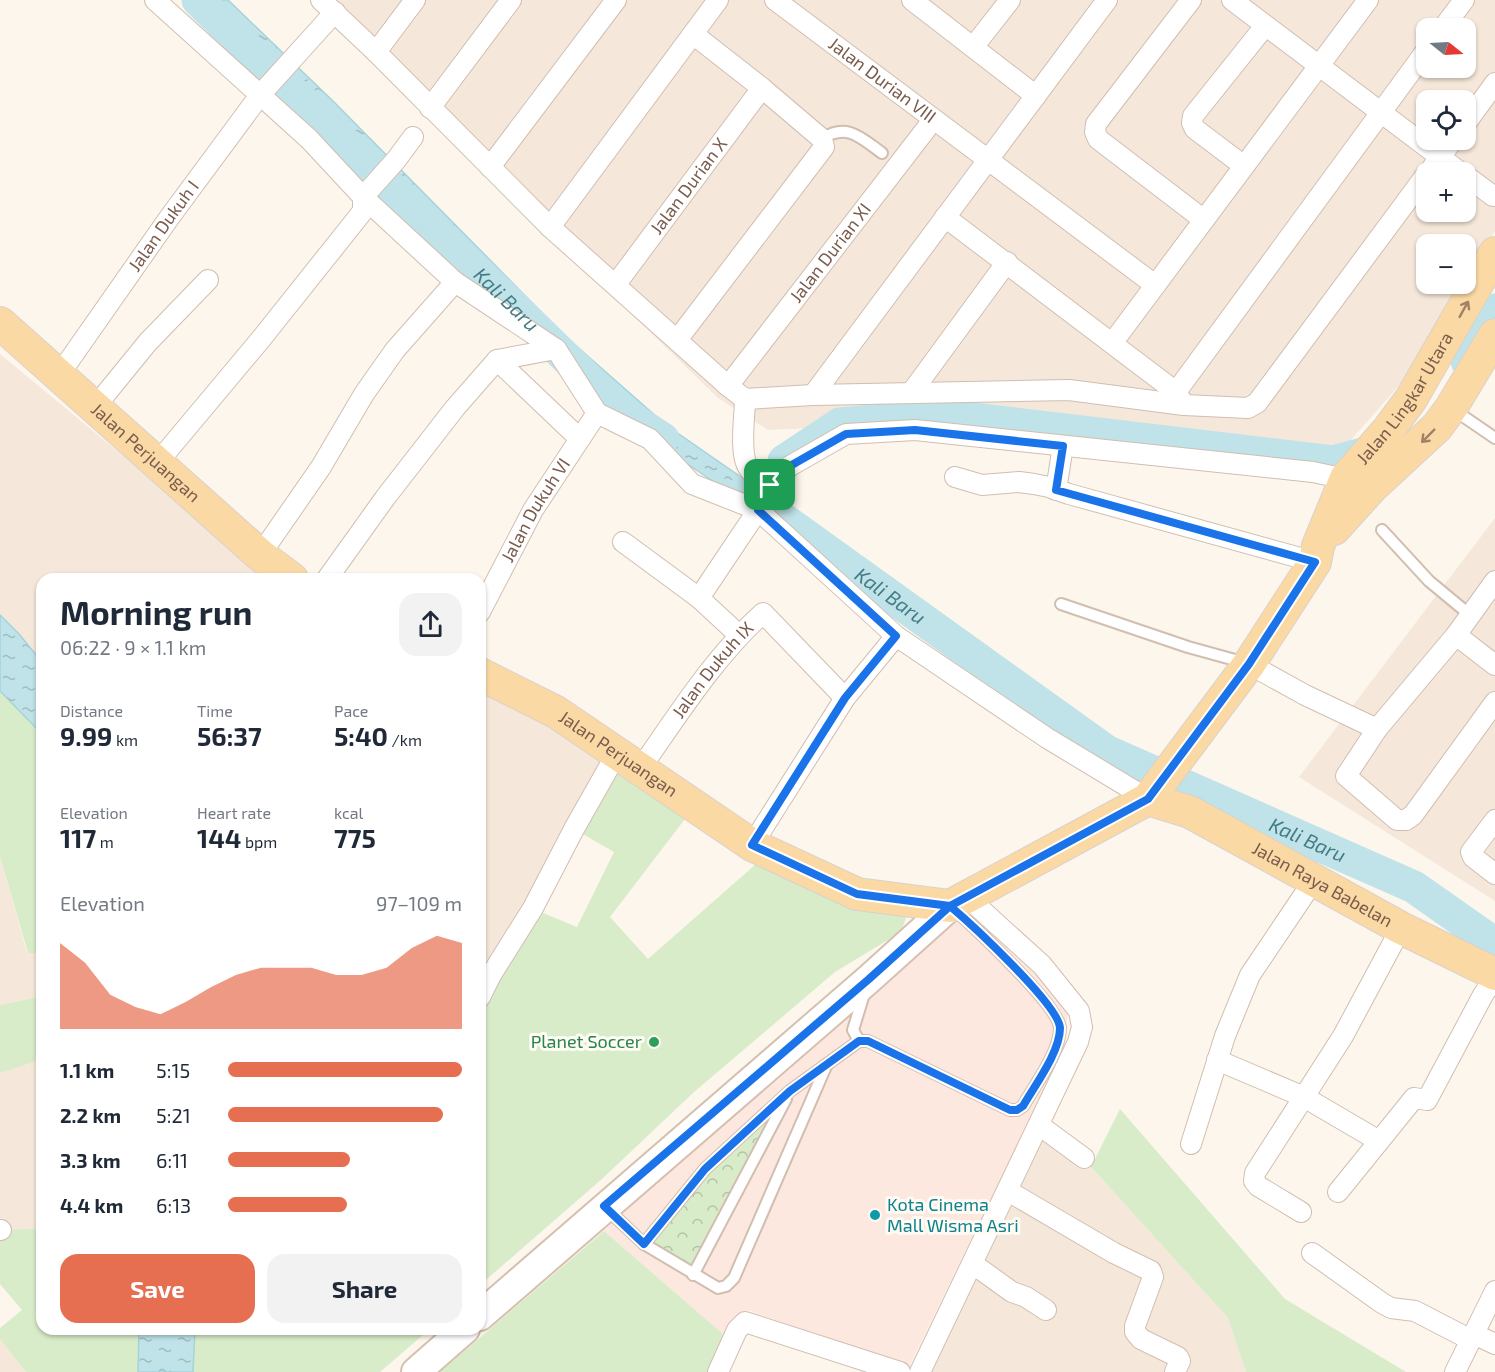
<!DOCTYPE html>
<html lang="en">
<head>
<meta charset="utf-8">
<style>
  :root { --surface:#fff; --page:#f2f2f3; --text:#1f2937; --muted:#747a83; --accent:#e76f51 }
  body { margin:0; font-family:"Exo 2",sans-serif; background:var(--page); color:var(--text); height:100vh; display:flex; flex-direction:column; font-size:22px; white-space:nowrap }
  * { box-sizing:border-box; margin:0 }
  p { font-size:20px; color:var(--muted) }
  .icon { flex:none; width:33px; height:33px; fill:none; stroke:currentColor; stroke-width:2; stroke-linecap:round; stroke-linejoin:round }
  .map { position:relative; flex:1; overflow:hidden }
  .details { position:absolute; left:36px; top:573px; width:450px; height:762px; display:flex; flex-direction:column; background:var(--surface); border-radius:18px; box-shadow:0 2px 4px #0004 }
  .details>* { flex:none }
  .needle { width:39px; rotate:108deg }
  .buttons { position:absolute; left:1416px; top:18px; display:grid; gap:12px }
  .buttons a { display:grid; place-items:center; width:60px; height:60px; border-radius:12px; background:var(--surface); box-shadow:0 2px 4px #0004; font-size:30px }
  .pin { position:absolute; display:grid; place-items:center; width:51px; height:51px; color:#fff; margin:-26px; border-radius:12px; box-shadow:0 3px 9px #0006 }
  .round { display:grid; place-items:center; flex:none; width:63px; height:63px; border-radius:18px; background:var(--page) }
  .headline { display:flex; align-items:center; justify-content:space-between; height:102px; padding:0 24px }
  h1 { font-size:33px; font-weight:700; line-height:45px }
  .stats { display:grid; grid-template-columns:repeat(3,1fr); gap:9px; height:102px; padding:6px 24px }
  .stats div { display:grid; align-content:center }
  .stats b { font-size:26px; font-weight:700 }
  .stats small { font-size:16px; font-weight:400 }
  .stats p { font-size:16px }
  .chart { height:168px; padding:12px 24px }
  .chart p { display:flex; justify-content:space-between }
  .chart svg { width:100%; height:108px; margin-top:6px; fill:var(--accent); opacity:.7 }
  .primary-button { display:flex; gap:12px; margin-top:auto; padding:12px 24px }
  .primary-button a { flex:1; height:69px; border-radius:18px; background:var(--accent); color:#fff; font-size:24px; font-weight:700; line-height:69px; text-align:center }
  .primary-button a+a { background:var(--page); color:var(--text) }
  ul { padding:0 24px; list-style:none; font-size:20px }
  li { display:grid; grid-template-columns:96px 72px 1fr; align-items:center; height:45px }
  li i { height:15px; border-radius:8px; background:var(--accent) }
  .map>svg:first-child { display:block }
  .residential { fill:#f5e8da; fill-rule:evenodd }
  .commercial { fill:#fde8e0 }
  .grass { fill:#d8ecc9 }
  .park { fill:url(#park-crowns) }
  .water { fill:url(#water-ripples); stroke:#a5d3da; stroke-width:1.5 }
  .lines { fill:none; stroke-linecap:round; stroke-linejoin:round }
  .river { stroke:#bfe3e8; stroke-width:33 }
  .lane-casing { stroke:#d1beb0; stroke-width:14 }
  .street-casing { stroke:#d1beb0; stroke-width:22 }
  .secondary-casing { stroke:#d6c0b0; stroke-width:32 }
  .primary-casing { stroke:#dad1cd; stroke-width:34 }
  .lane { stroke:#fff; stroke-width:10 }
  .street { stroke:#fff; stroke-width:20 }
  .secondary { stroke:#fff; stroke-width:28 }
  .primary { stroke:#fbd9a5; stroke-width:32 }
  .oneway { stroke:#a18267 }
  .route-casing { stroke:#fff; stroke-width:12 }
  .route { stroke:#1a73e8; stroke-width:8 }
  .leisure-dot { fill:#2e9e5b; stroke:#fffaf3; stroke-width:2 }
  .culture-dot { fill:#0f9aa8; stroke:#fffaf3; stroke-width:2 }
  .labels { text-anchor:middle; stroke-width:6; stroke-linejoin:round; paint-order:stroke }
  .street-label { font-size:18px; fill:#7a5c4d; stroke:#fffaf3 }
  .leisure-label { font-size:18px; fill:#27864d; stroke:#fffaf3; text-anchor:end }
  .culture-label { font-size:18px; fill:#0d838f; stroke:#fffaf3; text-anchor:start }
  .water-label { font-size:20px; font-style:italic; fill:#437c86; stroke:#fffaf3 }
</style>
</head>
<body>
<div class="map">
<svg width="1495" height="1372" viewBox="0 0 1495 1372">
  <defs>
    <pattern id="park-crowns" width="20" height="18" patternUnits="userSpaceOnUse" patternTransform="scale(1.5)"><rect width="20" height="18" fill="#d8ecc9"/><path d="M2 6a3 3 0 1 1 6 0M12 15a3 3 0 1 1 6 0" fill="none" stroke="#b4c2a5"/></pattern>
    <pattern id="water-ripples" width="26" height="14" patternUnits="userSpaceOnUse" patternTransform="scale(1.5)"><rect width="26" height="14" fill="#bfe3e8"/><path d="M2 4q2-2 4 0t4 0M15 11q2-2 4 0t4 0" fill="none" stroke="#a0bbbe"/></pattern>
  </defs>
  <rect width="100%" height="100%" fill="#fdf6ec"/>
  <g class="residential">
    <path d="M309,0H1495V231L1466,282V244H1426V284H1465L1420,362L1334,459L922,423L768,430L718,398ZM1426,28H1466V68H1426ZM1426,100H1466V140H1426ZM1426,172H1466V212H1426Z"/>
    <path d="M0,354L133,464L270,579H42V662L0,615Z"/>
    <path d="M1495,518V901L1299,777Z"/>
    <path d="M480,690L526,712L615,763L536,910L480,1008Z"/>
    <path d="M0,857L27,953H42V996L0,1005Z"/>
    <path d="M40,1058L42,1228L0,1230V1072Z"/>
    <path d="M1047,1132L1091,1167L1228,1318L1246,1372H932Z"/>
    <path d="M0,1339L9,1350L26,1372H0Z"/>
  </g>
  <path class="commercial" d="M971,910L1047,981L1068,1014L1060,1056L908,1369L748,1310L723,1334L604,1231L775,1073Z"/>
  <g class="grass">
    <path d="M0,691L42,733V953H28L0,857Z"/>
    <path d="M618,765L688,815L610,917L648,959L756,864L908,912L901,932L835,972L694,1092L603,1178L480,1285V1008L536,910L577,927L614,852L581,833Z"/>
    <path d="M42,996V1142L36,1061L0,1073V1005Z"/>
    <path d="M1120,1109L1285,1299L1406,1372H1246L1228,1318L1091,1167Z"/>
    <path d="M42,1228V1329H139L138,1372H26L0,1339V1328L22,1310L0,1284V1230Z"/>
    <path d="M604,1231L723,1334L709,1372H440Z"/>
    <path d="M195,1329H430L380,1372H193Z"/>
  </g>
  <path class="park" d="M790,1091L693,1275L644,1244L705,1169Z"/>
  <g class="water">
    <path d="M200,0H228L335,103L565,336L666,425L761,491L753,508L650,439L556,349L434,220Z"/>
    <path d="M0,615L19,634L42,662V734L0,691Z"/>
    <path d="M139,1329H195L193,1372H138Z"/>
  </g>
  <g class="lines">
    <g class="river">
      <path id="s1" d="M198,0L623,413L663,439"/>
      <path d="M1467,361L1495,310"/>
      <path d="M784,461L840,424L940,415L1333,462L1385,448"/>
      <path id="s2" d="M744,491L1106,751L1414,887L1495,944"/>
    </g>
    <defs>
      <g id="lane">
        <path d="M822,139C847,122 861,138 882,153"/>
        <path d="M1454,410L1495,438"/>
        <path d="M1382,530L1429,581L1470,615"/>
        <path d="M1061,604L1188,647L1246,663"/>
        <path d="M859,1041L853,1030L864,994"/>
        <path d="M605,1207L644,1244L718,1288L726,1286L734,1278L827,1064"/>
        <path d="M644,1244L705,1169L790,1091L859,1041H868L1010,1110H1017L1023,1106C1035,1085 1060,1052 1060,1028C1059,1006 973,926 954,909"/>
        <path d="M693,1275L786,1099"/>
      </g>
      <g id="street">
        <path d="M155,0L309,139L363,197L455,282L556,349L597,413L650,439L692,484L758,510L896,636L1047,738L1148,799"/>
        <path d="M321,0L376,52L550,227L728,386L745,399L813,395L1069,390L1184,405L1248,408L1257,403L1426,175"/>
        <path id="s3" d="M775,0L1155,285"/>
        <path d="M912,0L1036,96"/>
        <path d="M1191,0L1096,124L1095,132L1098,139L1204,220"/>
        <path d="M1232,0L1460,172"/>
        <path d="M1443,28L1464,0"/>
        <path d="M974,46L1010,0"/>
        <path d="M376,52L415,0"/>
        <path d="M430,108L511,0"/>
        <path d="M1466,123L1495,83"/>
        <path d="M1244,166L1195,129L1192,123L1193,116L1265,26"/>
        <path d="M490,167L616,0"/>
        <path d="M1432,168L1453,140"/>
        <path d="M1466,176L1493,196"/>
        <path d="M945,217L1176,392L1183,403"/>
        <path d="M550,227L718,0"/>
        <path id="s4" d="M616,284L762,88"/>
        <path d="M677,340L824,147L822,139L762,88L693,34"/>
        <path d="M1113,342L1368,0"/>
        <path d="M497,360L580,439"/>
        <path id="s5" d="M59,375L169,218L260,95L335,12"/>
        <path id="s6" d="M728,386L933,120"/>
        <path d="M1176,392L1426,51"/>
        <path d="M911,393L1007,262"/>
        <path d="M813,395L1107,0"/>
        <path d="M95,407L148,342L208,280"/>
        <path d="M158,462L261,339L363,211V197L396,160L413,137"/>
        <path d="M955,477L982,485L1019,482L1034,484L1049,487L1069,494L1315,562"/>
        <path d="M770,485L790,466L846,434L915,430L1313,472L1355,481"/>
        <path d="M1056,490L1063,446"/>
        <path d="M623,542L699,598L739,635"/>
        <path d="M260,555L321,467L364,394L395,350L455,282"/>
        <path d="M327,579L385,498L455,408L497,360L556,349"/>
        <path d="M1495,581L1456,635L1377,729L1346,776L1397,820H1406L1413,815L1495,702"/>
        <path d="M699,598L758,510L770,485C763,480 752,475 748,467C739,453 745,415 745,399"/>
        <path id="s7" d="M480,612L533,510L597,413"/>
        <path d="M1456,635L1495,665"/>
        <path d="M1249,664L1305,695L1377,729"/>
        <path id="s8" d="M640,769C678,715 714,657 763,613L845,698"/>
        <path d="M1495,820L1471,852L1473,857L1495,874"/>
        <path d="M752,845L845,698L896,636"/>
        <path d="M480,997L491,975L533,908L574,829L617,753"/>
        <path d="M1217,1060L1304,1097L1379,1141"/>
        <path d="M1039,1125L1084,1158"/>
        <path d="M1191,1144L1225,1036L1250,975L1314,880"/>
        <path d="M1008,1191L1114,1253L1151,1271L1153,1277L1135,1326V1332L1141,1339L1178,1357L1180,1361L1175,1372"/>
        <path d="M1338,1192L1414,1098L1427,1100L1483,995L1495,977"/>
        <path d="M1301,1212L1258,1186L1254,1181L1255,1173L1343,1036L1401,928"/>
        <path d="M0,1230H1"/>
        <path d="M1312,1253L1382,1303L1391,1308L1415,1311L1471,1340"/>
        <path d="M973,1264L1012,1292L1026,1297L1046,1310"/>
        <path d="M1474,1334L1495,1344"/>
        <path d="M718,1372L737,1330L745,1322L900,1372"/>
        <path d="M920,1372L1078,1042L1082,1027L1079,1011L1042,965L967,897"/>
        <path d="M1455,1372L1495,1291"/>
      </g>
      <g id="secondary">
        <path d="M480,1316L869,979L950,906"/>
        <path d="M416,1372L465,1329"/>
      </g>
      <g id="primary">
        <path id="s9" d="M0,323L260,555L292,579"/>
        <path d="M1334,529L1372,487L1437,427L1451,408L1495,335"/>
        <path id="s10" d="M480,674L556,712L752,845L857,894L950,906L1148,799L1249,664L1315,562L1318,546L1346,478L1388,430L1411,399L1495,253"/>
        <path id="s11" d="M1148,799L1190,812L1401,928L1495,974"/>
      </g>
    </defs>
    <use href="#lane" class="lane-casing"/>
    <use href="#street" class="street-casing"/>
    <use href="#secondary" class="secondary-casing"/>
    <use href="#primary" class="primary-casing"/>
    <use href="#lane" class="lane"/>
    <use href="#street" class="street"/>
    <use href="#secondary" class="secondary"/>
    <use href="#primary" class="primary"/>
  </g>
  <defs><path id="oneway-shaft" d="M-6 0H5M1.5-3L5.5 0L1.5 3" fill="none" stroke-width="1.6" stroke-linecap="round" stroke-linejoin="round" transform="scale(1.5)"/></defs>
  <g class="oneway">
    <use href="#oneway-shaft" transform="translate(1464 309) rotate(-61)"/>
    <use href="#oneway-shaft" transform="translate(1428 436) rotate(135)"/>
  </g>
  <g class="lines">
    <defs>
      <path id="route" d="M770,485L758,510L896,636L845,698L752,845L857,894L950,906L869,979L604,1206L644,1244L705,1169L790,1091L859,1041H868L1010,1110H1017L1023,1106C1035,1085 1060,1052 1060,1028C1059,1005 970,923 950,906L1148,799L1249,664L1315,562L1056,490L1063,446L915,430L846,434L790,466L770,485"/>
    </defs>
    <use href="#route" class="route-casing"/>
    <use href="#route" class="route"/>
  </g>
  <circle class="leisure-dot" cx="654" cy="1042" r="6"/>
  <circle class="culture-dot" cx="875" cy="1215" r="6"/>
  <g class="labels">
    <g class="street-label">
      <text dy="6" stroke="none"><textPath href="#s3" startOffset="134">Jalan Durian VIII</textPath></text>
      <text dy="6" stroke="none"><textPath href="#s4" startOffset="122">Jalan Durian X</textPath></text>
      <text dy="6" stroke="none"><textPath href="#s5" startOffset="182">Jalan Dukuh I</textPath></text>
      <text dy="6" stroke="none"><textPath href="#s6" startOffset="168">Jalan Durian XI</textPath></text>
      <text dy="6" stroke="none"><textPath href="#s10" startOffset="1236">Jalan Lingkar Utara</textPath></text>
      <text dy="6" stroke="none"><textPath href="#s9" startOffset="195">Jalan Perjuangan</textPath></text>
      <text dy="6" stroke="none"><textPath href="#s7" startOffset="116">Jalan Dukuh VI</textPath></text>
      <text dy="6" stroke="none"><textPath href="#s8" startOffset="123">Jalan Dukuh IX</textPath></text>
      <text dy="6" stroke="none"><textPath href="#s10" startOffset="160">Jalan Perjuangan</textPath></text>
      <text dy="6" stroke="none"><textPath href="#s11" startOffset="195">Jalan Raya Babelan</textPath></text>
    </g>
    <g class="leisure-label">
      <text x="642" y="1048">Planet Soccer</text>
    </g>
    <g class="culture-label">
      <text x="887" y="1211">Kota Cinema<tspan x="887" dy="21">Mall Wisma Asri</tspan></text>
    </g>
    <g class="water-label">
      <text dy="7" stroke="none"><textPath href="#s1" startOffset="430">Kali Baru</textPath></text>
      <text dy="7" stroke="none"><textPath href="#s2" startOffset="180">Kali Baru</textPath></text>
      <text dy="7" stroke="none"><textPath href="#s2" startOffset="666">Kali Baru</textPath></text>
    </g>
  </g>
</svg>
<div class="buttons">
<a><svg class="needle" viewBox="-14 -14 28 28"><path d="M0-13l5 13h-10z" fill="#e53935"/><path d="M0 13l5-13h-10z" fill="#747a83"/></svg></a>
<a><svg class="icon" aria-label="locate" viewBox="0 0 24 24"><circle cx="12" cy="12" r="6"/><path d="M12 2v4M12 18v4M2 12h4M18 12h4"/></svg></a>
<a>+</a>
<a>−</a>
</div>
<div class="pin" style="left:770px;top:485px;background:#1e9e55"><svg class="icon" aria-label="arrive" viewBox="0 0 24 24"><path d="M6 21V4h12l-3 4 3 4H6"/></svg></div>
<section class="details">
<div class="headline"><div><h1>Morning run</h1><p>06:22 · 9 × 1.1 km</p></div><a class="round"><svg class="icon" aria-label="share" viewBox="0 0 24 24"><path d="M12 15V3M7 8l5-5 5 5M5 13v7h14v-7"/></svg></a></div>
<div class="stats">
<div><p>Distance</p><b>9.99<small> km</small></b></div>
<div><p>Time</p><b>56:37</b></div>
<div><p>Pace</p><b>5:40<small> /km</small></b></div>
</div>
<div class="stats">
<div><p>Elevation</p><b>117<small> m</small></b></div>
<div><p>Heart rate</p><b>144<small> bpm</small></b></div>
<div><p>kcal</p><b>775</b></div>
</div>
<div class="chart"><p><span>Elevation</span>97–109 m</p>
<svg viewBox="0 0 160 44" preserveAspectRatio="none"><path d="M0 44V9L10 17L20 30L30 35L40 38L50 33L60 27L70 22L80 19L90 19L100 19L110 22L120 22L130 19L140 11L150 6L160 9V44z"/></svg>
</div>
<ul>
<li><b>1.1 km</b>5:15<i style="width:100%"></i></li>
<li><b>2.2 km</b>5:21<i style="width:92%"></i></li>
<li><b>3.3 km</b>6:11<i style="width:52%"></i></li>
<li><b>4.4 km</b>6:13<i style="width:51%"></i></li>
</ul>
<div class="primary-button"><a>Save</a><a>Share</a></div>
</section>
</div>
</body>
</html>
